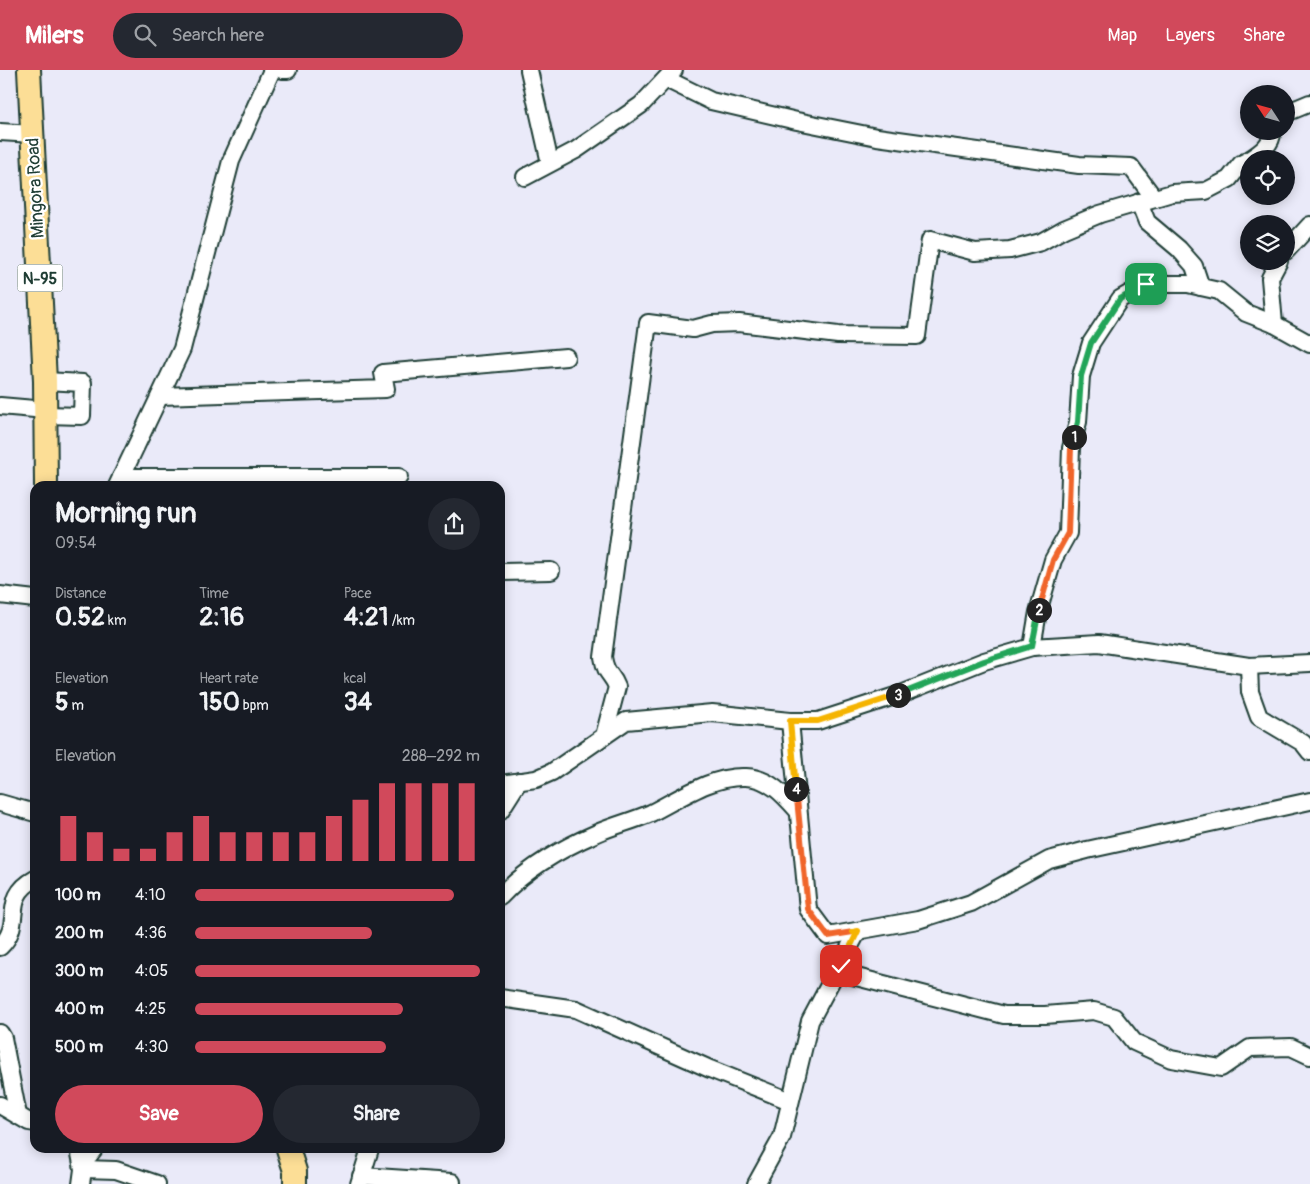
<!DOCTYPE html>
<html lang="en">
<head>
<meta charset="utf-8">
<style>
  :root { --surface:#171b24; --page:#242831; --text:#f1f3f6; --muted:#9ea1a6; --accent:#d1495b }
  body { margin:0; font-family:Pangolin,sans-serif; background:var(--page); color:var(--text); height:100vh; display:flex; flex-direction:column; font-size:19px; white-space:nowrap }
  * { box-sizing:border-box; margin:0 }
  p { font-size:16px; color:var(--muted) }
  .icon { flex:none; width:28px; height:28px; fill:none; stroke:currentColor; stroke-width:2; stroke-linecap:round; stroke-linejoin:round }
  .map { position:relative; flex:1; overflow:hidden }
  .drawer { position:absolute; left:30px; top:411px; width:475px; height:672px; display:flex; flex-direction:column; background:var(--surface); border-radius:15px; box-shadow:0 2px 12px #0003 }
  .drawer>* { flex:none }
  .needle { width:32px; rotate:306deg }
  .controls { position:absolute; left:1240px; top:15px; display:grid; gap:10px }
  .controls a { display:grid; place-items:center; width:55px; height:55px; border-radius:50%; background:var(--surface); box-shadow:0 2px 12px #0003; font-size:25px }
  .pin { position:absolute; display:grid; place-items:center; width:42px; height:42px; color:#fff; margin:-21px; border-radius:10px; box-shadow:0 2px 8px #0006 }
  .km { position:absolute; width:25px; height:25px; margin:-12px; border-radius:50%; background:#222; color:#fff; font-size:14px; line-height:25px; text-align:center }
  .round { display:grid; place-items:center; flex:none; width:52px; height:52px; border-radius:26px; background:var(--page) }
  .summary { display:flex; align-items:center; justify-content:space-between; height:85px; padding:0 25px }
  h1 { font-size:28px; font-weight:800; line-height:38px }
  .metrics { display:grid; grid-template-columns:repeat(3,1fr); gap:8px; height:85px; padding:5px 25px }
  .metrics div { display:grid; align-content:center }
  .metrics b { font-size:25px; font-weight:800 }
  .metrics small { font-size:14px; font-weight:400 }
  .metrics p { font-size:14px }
  .chart { height:140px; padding:10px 25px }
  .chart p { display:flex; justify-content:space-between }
  .chart svg { width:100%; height:90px; margin-top:5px; stroke:var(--accent); stroke-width:6 }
  .primary-button { display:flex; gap:10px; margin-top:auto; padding:10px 25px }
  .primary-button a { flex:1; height:58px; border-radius:30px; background:var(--accent); color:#fff; font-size:20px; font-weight:800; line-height:58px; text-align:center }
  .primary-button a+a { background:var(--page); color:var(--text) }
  ul { padding:0 25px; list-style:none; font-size:16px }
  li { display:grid; grid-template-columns:80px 60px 1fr; align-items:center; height:38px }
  li i { height:12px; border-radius:6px; background:var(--accent) }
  header { display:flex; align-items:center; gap:30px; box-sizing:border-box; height:70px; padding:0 25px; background:var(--accent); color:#fff }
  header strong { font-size:24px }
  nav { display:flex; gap:28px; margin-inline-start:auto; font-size:18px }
  .search { width:350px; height:45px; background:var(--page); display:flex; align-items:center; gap:12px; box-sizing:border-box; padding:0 18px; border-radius:28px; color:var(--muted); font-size:19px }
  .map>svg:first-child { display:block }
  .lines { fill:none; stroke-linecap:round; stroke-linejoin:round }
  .minor-casing { stroke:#1f3d34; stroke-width:20 }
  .highway-casing { stroke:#1f3d34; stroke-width:26 }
  .minor { stroke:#fff; stroke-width:16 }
  .highway { stroke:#fcde96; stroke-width:22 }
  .split-1-casing { stroke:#fff; stroke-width:10 }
  .split-2-casing { stroke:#fff; stroke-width:10 }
  .split-3-casing { stroke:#fff; stroke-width:10 }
  .split-4-casing { stroke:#fff; stroke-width:10 }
  .split-5-casing { stroke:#fff; stroke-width:10 }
  .split-6-casing { stroke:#fff; stroke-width:10 }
  .split-1 { stroke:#22a559; stroke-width:6 }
  .split-2 { stroke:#f0652b; stroke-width:6 }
  .split-3 { stroke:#22a559; stroke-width:6 }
  .split-4 { stroke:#f5b400; stroke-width:6 }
  .split-5 { stroke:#f0652b; stroke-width:6 }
  .split-6 { stroke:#f5b400; stroke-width:6 }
  .labels { text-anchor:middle; stroke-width:4.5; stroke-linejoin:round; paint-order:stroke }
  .shield { fill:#fff; stroke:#627771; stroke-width:1 }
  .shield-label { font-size:16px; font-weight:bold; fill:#1f3d34 }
  .street-label { font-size:18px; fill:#1f3d34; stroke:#fff }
</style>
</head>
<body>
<header>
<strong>Milers</strong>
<div class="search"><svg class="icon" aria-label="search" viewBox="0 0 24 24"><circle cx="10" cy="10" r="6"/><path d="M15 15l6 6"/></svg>Search here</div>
<nav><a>Map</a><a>Layers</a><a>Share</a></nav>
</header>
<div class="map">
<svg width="1310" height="1114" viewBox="0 0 1310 1114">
  <rect width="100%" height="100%" fill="#eaeaf9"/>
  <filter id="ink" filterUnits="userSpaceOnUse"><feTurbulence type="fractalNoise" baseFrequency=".02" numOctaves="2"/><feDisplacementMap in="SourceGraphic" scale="10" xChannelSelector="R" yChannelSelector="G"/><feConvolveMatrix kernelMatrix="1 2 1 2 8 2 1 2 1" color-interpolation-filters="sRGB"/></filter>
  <g filter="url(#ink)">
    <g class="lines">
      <defs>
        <g id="minor">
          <path d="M282,0H288"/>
          <path d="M529,0L550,93"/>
          <path d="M666,9L711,31L797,51L877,67L1079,95L1131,97L1154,128"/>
          <path d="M1286,43L1310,33"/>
          <path d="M0,62L33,64"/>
          <path d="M1250,89C1260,83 1273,74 1272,61"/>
          <path d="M525,107L576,80L641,35L674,0"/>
          <path d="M1139,132L1147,152L1179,179L1194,196L1201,217"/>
          <path d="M1286,181L1310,155"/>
          <path d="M1274,254L1270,208L1279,191"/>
          <path d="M45,311L83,313L82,346L46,345"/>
          <path d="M160,326L386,319L383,303L566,287"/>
          <path d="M0,336L46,340"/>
          <path d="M121,407H399"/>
          <path d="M117,416L182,279L231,91L272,0"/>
          <path d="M500,502L551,501"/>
          <path d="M0,525L35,529"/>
          <path d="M1032,577L1038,542L1053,490L1068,463L1071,378L1078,352L1081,306L1091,273L1120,229L1146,214H1188L1201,217L1219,221L1246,243L1274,254L1310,274"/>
          <path d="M1249,596L1250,622L1259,647L1303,673L1310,682"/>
          <path d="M790,651L808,839L828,866L918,850L971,833L1049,790L1087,780L1310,731"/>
          <path d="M604,666L617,617C612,603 606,606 603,587L648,253L693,259L712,254L739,253L838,265L917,266L930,170L975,182L1010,180L1041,172L1064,159L1100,144L1172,123L1206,121L1229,109L1241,94L1249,90"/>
          <path d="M500,714L536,709L552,702L626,651L712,643L790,651H818L901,624L984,591L1032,577L1099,573L1249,596L1310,593"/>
          <path d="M0,733L35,743"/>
          <path d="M500,741L519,711"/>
          <path d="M500,827C526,799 562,778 597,763C615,755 633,751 651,743C679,729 713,705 746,707C769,708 784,725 798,741"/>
          <path d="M0,877C25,853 0,828 35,809"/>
          <path d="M837,902L1004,945H1045L1094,941L1114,947L1134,972L1171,989L1221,998L1250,978L1291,977L1310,986"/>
          <path d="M500,928L576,939L710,999L790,1031"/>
          <path d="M0,963L3,968L18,1045"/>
          <path d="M0,1035L29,1052L35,1053"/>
          <path d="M79,1079L83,1099L116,1100L157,1114"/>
          <path d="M361,1106L452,1112"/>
          <path d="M81,1114L84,1092L94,1079"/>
          <path d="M359,1114L370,1079"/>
          <path d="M756,1114L782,1067L810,951L858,861"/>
        </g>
        <g id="highway">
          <path d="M29,0L45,311L46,416"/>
          <path d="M288,1079L295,1101V1114"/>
        </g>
      </defs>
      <use href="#minor" class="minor-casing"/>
      <use href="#highway" class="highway-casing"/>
      <use href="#minor" class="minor"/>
      <use href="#highway" class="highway"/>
    </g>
  </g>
  <g class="lines" filter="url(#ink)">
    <defs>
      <path id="split-1" d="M1074,367L1078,352L1081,306L1091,273L1120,229L1146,214"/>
      <path id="split-2" d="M1039,540L1053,490L1068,463L1071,378L1074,367"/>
      <path id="split-3" d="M898,625L984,591L1032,576L1039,540"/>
      <path id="split-4" d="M796,719L790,651H818L898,625"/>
      <path id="split-5" d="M796,719L808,839L828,866L853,862"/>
      <path id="split-6" d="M841,896L858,861L853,862"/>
    </defs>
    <use href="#split-1" class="split-1-casing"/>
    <use href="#split-2" class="split-2-casing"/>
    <use href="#split-3" class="split-3-casing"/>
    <use href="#split-4" class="split-4-casing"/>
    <use href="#split-5" class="split-5-casing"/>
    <use href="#split-6" class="split-6-casing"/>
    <use href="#split-1" class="split-1"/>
    <use href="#split-2" class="split-2"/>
    <use href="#split-3" class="split-3"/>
    <use href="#split-4" class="split-4"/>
    <use href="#split-5" class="split-5"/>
    <use href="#split-6" class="split-6"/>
  </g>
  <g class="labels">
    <rect class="shield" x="17.5" y="194.5" width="45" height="27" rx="4"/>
    <g class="shield-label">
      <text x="40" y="214">N-95</text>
    </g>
    <g class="street-label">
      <text transform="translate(35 118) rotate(-93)" y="6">Mingora Road</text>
    </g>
  </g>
</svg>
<div class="controls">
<a><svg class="needle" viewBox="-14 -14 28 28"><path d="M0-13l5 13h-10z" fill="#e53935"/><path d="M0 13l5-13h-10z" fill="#9ea1a6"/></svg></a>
<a><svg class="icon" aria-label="locate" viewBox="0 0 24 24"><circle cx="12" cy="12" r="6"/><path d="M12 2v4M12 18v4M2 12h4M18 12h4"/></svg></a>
<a><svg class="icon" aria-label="layers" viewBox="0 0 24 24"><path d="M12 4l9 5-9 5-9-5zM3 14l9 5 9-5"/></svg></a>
</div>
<div class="pin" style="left:1146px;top:214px;background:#1e9e55"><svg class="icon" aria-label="arrive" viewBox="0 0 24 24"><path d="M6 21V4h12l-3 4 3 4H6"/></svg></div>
<div class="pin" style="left:841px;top:896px;background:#d93025"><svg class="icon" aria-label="check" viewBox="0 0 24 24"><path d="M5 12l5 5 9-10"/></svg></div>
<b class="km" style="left:1074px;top:367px">1</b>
<b class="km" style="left:1039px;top:540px">2</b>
<b class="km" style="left:898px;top:625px">3</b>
<b class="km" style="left:796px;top:719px">4</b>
<section class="drawer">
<div class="summary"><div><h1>Morning run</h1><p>09:54</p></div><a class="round"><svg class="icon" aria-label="share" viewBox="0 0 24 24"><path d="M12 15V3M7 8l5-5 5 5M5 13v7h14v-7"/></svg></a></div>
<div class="metrics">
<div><p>Distance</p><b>0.52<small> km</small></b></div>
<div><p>Time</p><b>2:16</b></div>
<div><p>Pace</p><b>4:21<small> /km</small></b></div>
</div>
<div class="metrics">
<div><p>Elevation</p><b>5<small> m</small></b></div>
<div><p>Heart rate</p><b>150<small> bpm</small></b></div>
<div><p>kcal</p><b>34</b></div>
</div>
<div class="chart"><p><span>Elevation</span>288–292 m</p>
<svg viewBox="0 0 160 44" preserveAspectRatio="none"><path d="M5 44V22M15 44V30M25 44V38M35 44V38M45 44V30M55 44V22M65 44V30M75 44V30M85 44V30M95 44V30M105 44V22M115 44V14M125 44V6M135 44V6M145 44V6M155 44V6"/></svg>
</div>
<ul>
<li><b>100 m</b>4:10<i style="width:91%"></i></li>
<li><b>200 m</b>4:36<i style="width:62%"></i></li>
<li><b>300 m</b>4:05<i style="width:100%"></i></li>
<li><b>400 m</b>4:25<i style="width:73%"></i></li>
<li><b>500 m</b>4:30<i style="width:67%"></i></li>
</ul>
<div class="primary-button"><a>Save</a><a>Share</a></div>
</section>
</div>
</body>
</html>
